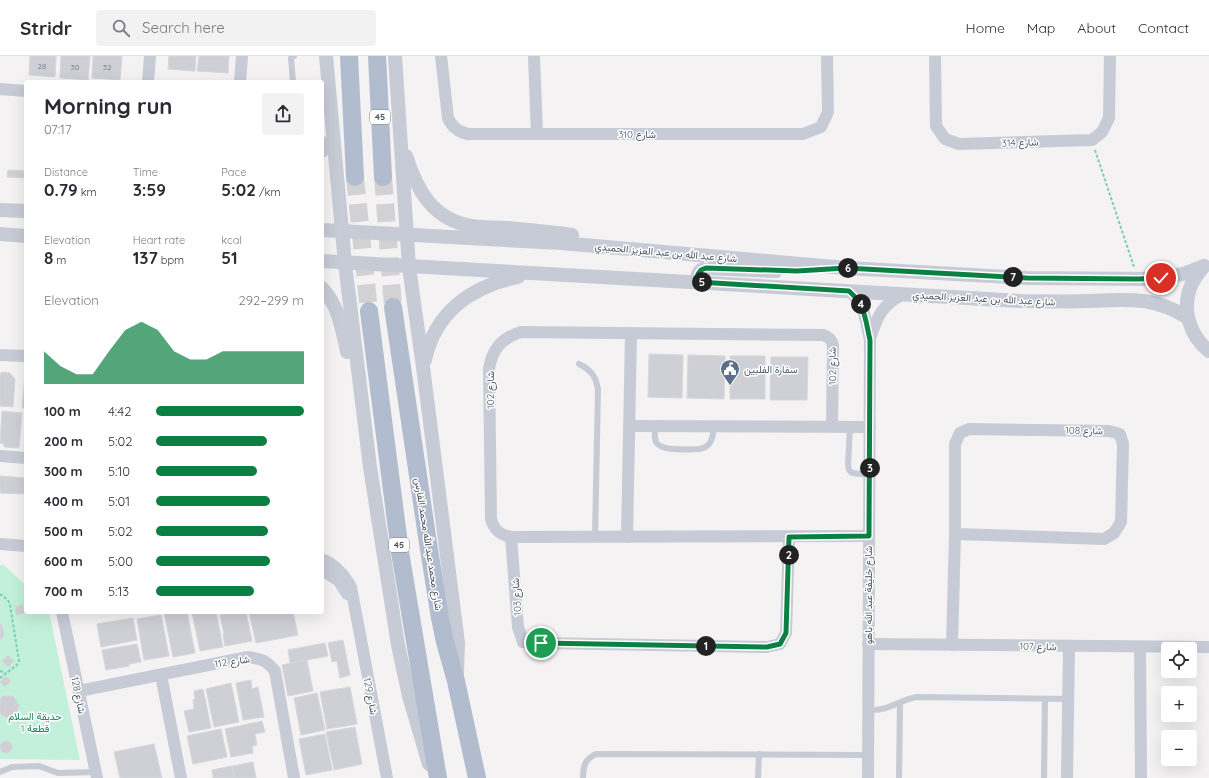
<!DOCTYPE html>
<html lang="en">
<head>
<meta charset="utf-8">
<style>
  :root { --surface:#fff; --page:#f2f2f3; --text:#2b2b33; --muted:#7c7c81; --line:#e1e1e2; --accent:#0b8043 }
  body { margin:0; font-family:Quicksand,Vazirmatn,sans-serif; background:var(--page); color:var(--text); height:100vh; display:flex; flex-direction:column; font-size:15px; white-space:nowrap }
  * { box-sizing:border-box; margin:0 }
  p { font-size:13px; color:var(--muted) }
  .icon { flex:none; width:22px; height:22px; fill:none; stroke:currentColor; stroke-width:2; stroke-linecap:round; stroke-linejoin:round }
  .map { position:relative; flex:1; overflow:hidden }
  .side { position:absolute; left:24px; top:24px; width:300px; height:534px; display:flex; flex-direction:column; background:var(--surface); border-radius:4px; box-shadow:0 4px 16px #0002 }
  .side>* { flex:none }
  .buttons { position:absolute; left:1161px; top:586px; display:grid; gap:8px }
  .buttons a { display:grid; place-items:center; width:36px; height:36px; border-radius:4px; background:var(--surface); box-shadow:0 4px 16px #0002; font-size:20px }
  .pin { position:absolute; display:grid; place-items:center; width:34px; height:34px; color:#fff; margin:-17px; border:2px solid #fff; border-radius:50%; box-shadow:0 1px 4px #0007 }
  .km { position:absolute; width:20px; height:20px; margin:-10px; border-radius:50%; background:#222; color:#fff; font-size:11px; line-height:20px; text-align:center }
  .round { display:grid; place-items:center; flex:none; width:42px; height:42px; border-radius:4px; background:var(--page) }
  .head { display:flex; align-items:center; justify-content:space-between; height:68px; padding:0 20px }
  h1 { font-size:22px; font-weight:700; line-height:30px }
  .stats { display:grid; grid-template-columns:repeat(3,1fr); gap:6px; height:68px; padding:4px 20px }
  .stats div { display:grid; align-content:center }
  .stats b { font-size:17px; font-weight:700 }
  .stats small { font-size:11px; font-weight:400 }
  .stats p { font-size:11px }
  .chart { height:112px; padding:8px 20px }
  .chart p { display:flex; justify-content:space-between }
  .chart svg { width:100%; height:72px; margin-top:4px; fill:var(--accent); opacity:.7 }
  ul { padding:0 20px; list-style:none; font-size:13px }
  li { display:grid; grid-template-columns:64px 48px 1fr; align-items:center; height:30px }
  li i { height:10px; border-radius:5px; background:var(--accent) }
  header { display:flex; align-items:center; gap:24px; box-sizing:border-box; height:56px; padding:0 20px; background:var(--surface); border-bottom:1px solid var(--line) }
  header strong { font-size:19px }
  nav { display:flex; gap:22px; margin-inline-start:auto; font-size:14px }
  .search { width:280px; height:36px; background:var(--page); display:flex; align-items:center; gap:10px; box-sizing:border-box; padding:0 14px; border-radius:4px; color:var(--muted); font-size:15px }
  .map>svg:first-child { display:block }
  .green { fill:#c2f0db }
  .building { fill:#ced0d6; stroke:#d6d7dd }
  .lines { fill:none; stroke-linecap:round; stroke-linejoin:round }
  .primary-tunnel { stroke:#d2d2d5; stroke-width:18; stroke-dasharray:18 9; stroke-linecap:butt }
  .path { stroke:#7aceb2; stroke-width:2; stroke-dasharray:3 2; stroke-linecap:butt }
  .service { stroke:#c6cbd6; stroke-width:6 }
  .minor { stroke:#c6cbd6; stroke-width:12 }
  .tertiary { stroke:#c6cbd6; stroke-width:14 }
  .primary { stroke:#b2bccf; stroke-width:18 }
  .route-casing { stroke:#fff; stroke-width:8 }
  .route { stroke:#0b8043; stroke-width:5 }
  .labels { text-anchor:middle; stroke-width:3; stroke-linejoin:round; paint-order:stroke }
  .number-label { font-size:8px; fill:#6a717d }
  .shield { fill:#fff; stroke:#80858f; stroke-width:1 }
  .shield-label { font-size:9px; font-weight:bold; fill:#49515f }
  .street-label { font-size:10px; fill:#49515f; stroke:#fff }
  .service-label { font-size:10px; fill:#4e5e75; stroke:#fff; text-anchor:start }
  .park-label { font-size:10px; fill:#19825e; stroke:#fff }
</style>
</head>
<body>
<header>
<strong>Stridr</strong>
<div class="search"><svg class="icon" aria-label="search" viewBox="0 0 24 24"><circle cx="10" cy="10" r="6"/><path d="M15 15l6 6"/></svg>Search here</div>
<nav><a>Home</a><a>Map</a><a>About</a><a>Contact</a></nav>
</header>
<div class="map">
<svg width="1209" height="722" viewBox="0 0 1209 722">
  <rect width="100%" height="100%" fill="#f4f2f2"/>
  <path class="green" d="M0,509H4L26,530V556H49L80,704L0,703Z"/>
  <g class="building">
    <path d="M30,0H56L55,21L29,19Z"/>
    <path d="M61,0H90L88,24L60,22Z"/>
    <path d="M93,0H122L120,24L92,22Z"/>
    <path d="M169,0H196L195,15L168,13Z"/>
    <path d="M199,0H229L228,17L197,15Z"/>
    <path d="M8,114L26,115V122L7,121Z"/>
    <path d="M649,298L683,299L682,342L648,341Z"/>
    <path d="M688,299L725,300L724,343L687,342Z"/>
    <rect x="730" y="300" width="35" height="43"/>
    <path d="M771,301H808L807,344H770Z"/>
    <path d="M2,316L10,317L15,323L13,351L0,350V318Z"/>
    <path d="M25,319H26V352H22Z"/>
    <path d="M2,355L22,357L19,392L4,391V388L0,387Z"/>
    <path d="M26,365V393L24,392Z"/>
    <path d="M0,420L26,422L25,438L0,437Z"/>
    <path d="M23,549L25,557L16,559L15,551Z"/>
    <path d="M164,556H187L195,597L173,601Z"/>
    <path d="M192,556H216L223,591L200,595Z"/>
    <path d="M233,556H246L252,585L225,590L223,578H224L220,559Z"/>
    <path d="M249,556H293L298,579L256,587Z"/>
    <path d="M161,559L169,600L144,604L137,563Z"/>
    <path d="M133,562L137,584L101,591L97,568Z"/>
    <path d="M0,568L2,569L4,579L0,585Z"/>
    <path d="M343,584L350,619L340,622L337,605L332,606L328,587Z"/>
    <path d="M325,587L328,600L290,607L288,594Z"/>
    <path d="M137,588L141,606L129,608V610L106,614L102,594Z"/>
    <path d="M8,599L14,605L8,611L2,605Z"/>
    <path d="M307,604L313,635L288,640L282,609Z"/>
    <path d="M6,620L11,625L5,631L0,626Z"/>
    <path d="M251,624L252,633L258,631L264,661L243,664L236,627Z"/>
    <path d="M231,627L239,666L214,671L206,633Z"/>
    <path d="M350,631L357,668L327,673L320,636Z"/>
    <path d="M203,633L211,672L189,676L184,655L194,653L193,644L195,643L194,635Z"/>
    <path d="M317,637L325,674L301,679L294,642Z"/>
    <path d="M3,640H13L19,649L16,658L7,662L0,658V643Z"/>
    <path d="M262,665L265,676L255,678L257,689L252,690L253,697L231,701L225,673Z"/>
    <path d="M355,671L362,708L334,714L326,676Z"/>
    <path d="M221,673L227,701L193,708L187,680Z"/>
    <path d="M325,678L332,714L306,719L299,683Z"/>
    <circle cx="6" cy="691" r="6"/>
    <path d="M154,688L162,722H120L114,696Z"/>
    <path d="M253,706L256,722H234L232,710Z"/>
    <path d="M232,710L234,722H213L212,714Z"/>
  </g>
  <g class="lines">
    <g class="primary-tunnel">
      <path d="M355,121L369,255"/>
      <path d="M383,121L393,251"/>
    </g>
    <g class="path">
      <path d="M1095,94L1134,211"/>
      <path d="M0,538L8,544L10,549L19,605L17,609L0,622"/>
      <path d="M0,615L6,617"/>
    </g>
    <g class="service">
      <path d="M293,26L291,2L294,0"/>
      <path d="M579,308C591,314 596,320 598,334L595,481"/>
      <path d="M655,370C655,375 654,381 656,386C661,396 688,393 699,393C712,391 713,381 714,370"/>
      <path d="M850,371L848,409L849,414L852,417L870,419"/>
      <path d="M868,654C890,655 898,644 917,641L1068,643"/>
      <path d="M0,716L12,711L39,710L58,717L96,716"/>
      <path d="M583,722C583,710 585,703 596,698L868,699"/>
      <path d="M758,722L759,698"/>
      <path d="M899,722L900,647"/>
      <path d="M1044,722L1045,643"/>
    </g>
    <g class="minor">
      <path d="M441,0L448,62C452,71 458,76 468,78H803L821,71L828,56L827,0"/>
      <path d="M534,0L537,78"/>
      <path d="M935,0L936,70L945,83L959,88L1092,84L1102,76L1109,62L1110,0"/>
      <path d="M148,26L150,0"/>
      <path d="M240,26L242,0"/>
      <path d="M0,33L26,35"/>
      <path d="M849,235C866,250 865,263 870,284L868,722"/>
      <path d="M870,283C877,261 882,248 904,238"/>
      <path d="M0,299L26,300"/>
      <path d="M629,370L870,371"/>
      <path d="M832,370L833,289C831,283 829,281 823,279L521,276C502,282 492,293 489,313L491,463C494,474 500,479 511,481L869,480"/>
      <path d="M0,400L26,402"/>
      <path d="M511,481L518,571L523,586L541,587L767,591L780,588L786,577L789,481"/>
      <path d="M627,481L631,278"/>
      <path d="M0,488L26,490"/>
      <path d="M322,503C336,509 344,518 351,531L387,722"/>
      <path d="M322,514L339,525L347,538"/>
      <path d="M62,556L97,722"/>
      <path d="M868,588L1209,591"/>
      <path d="M952,589L955,478L1104,483L1114,477L1121,466L1123,388L1120,378L1109,375L969,373L960,377L955,388V478"/>
      <path d="M1140,591L1141,722"/>
      <path d="M161,619L181,722"/>
      <path d="M79,635L248,601C262,603 266,604 275,615L294,722"/>
      <path d="M1067,722L1069,591"/>
    </g>
    <g class="tertiary">
      <path d="M326,0L345,208L370,411L398,589L409,640L429,708"/>
      <path d="M395,0L409,211L423,311L458,587L457,617"/>
      <path d="M322,87V95"/>
      <path d="M406,100C417,134 432,163 471,170C483,172 495,171 508,172C529,174 551,176 572,179"/>
      <path d="M0,154L26,155"/>
      <path d="M322,174L561,187L846,212L1027,222L1150,223L1183,218L1204,210"/>
      <path d="M0,178L26,180"/>
      <path d="M322,205L1020,245C1042,245 1063,246 1085,245C1125,244 1153,239 1188,262"/>
      <path d="M1204,210C1198,217 1193,224 1190,232C1182,254 1190,280 1209,295"/>
      <path d="M698,226V218L701,214L706,212L776,215"/>
      <path d="M322,232C339,250 342,273 347,296"/>
      <path d="M425,304C435,256 472,230 518,221"/>
    </g>
    <g class="primary">
      <path d="M349,0L355,121"/>
      <path d="M377,0L383,121"/>
      <path d="M393,251L428,487L440,562L445,586L456,625L477,722"/>
      <path d="M369,255L400,496L438,722"/>
    </g>
  </g>
  <g class="lines">
    <defs>
      <path id="route" d="M541,587L767,591L780,588L786,577L789,481L869,480L870,284C865,263 866,250 849,235L698,226V218L701,214L706,212L797,215L846,212L1027,222L1138,223L1161,222"/>
    </defs>
    <use href="#route" class="route-casing"/>
    <use href="#route" class="route"/>
  </g>
  <defs>
    <symbol id="civic-pin" viewBox="-11 -11 22 30"><path d="M0 17L-7.5 6A9.5 9.5 0 1 1 7.5 6Z" fill="#5c6f8a" stroke="#fff"/><path d="M-.6-6.5H3V-4.5H.6V-3L4-1V1h2V6H-6V1h2V-1L-.6-3ZM-1.2 2.5V6h2.4V2.5Z" fill="#fff"/></symbol>
  </defs>
  <g fill-rule="evenodd">
    <use href="#civic-pin" x="719" y="302" width="22" height="30"/>
  </g>
  <g class="labels">
    <g class="number-label">
      <text x="42" y="13">28</text>
      <text x="75" y="14">30</text>
      <text x="107" y="14">32</text>
    </g>
    <g class="shield">
      <rect x="370" y="54" width="20" height="14" rx="3"/>
      <rect x="389" y="482" width="20" height="14" rx="3"/>
    </g>
    <g class="shield-label">
      <text x="380" y="64">45</text>
      <text x="399" y="492">45</text>
    </g>
    <g class="street-label">
      <text x="637" y="82">شارع 310</text>
      <text transform="translate(1020 86) rotate(-2)" y="4">شارع 314</text>
      <text transform="translate(666 196) rotate(5)" y="4">شارع عبد الله بن عبد العزيز الحميدي</text>
      <text transform="translate(984 242) rotate(3)" y="4">شارع عبد الله بن عبد العزيز الحميدي</text>
      <text transform="translate(832 310) rotate(-91)" y="4">شارع 102</text>
      <text transform="translate(490 334) rotate(-90)" y="4">شارع 102</text>
      <text transform="translate(1084 374) rotate(1)" y="4">شارع 108</text>
      <text transform="translate(429 488) rotate(81)" y="4">شارع محمد عبد الله محمد الفارس</text>
      <text transform="translate(868 539) rotate(-90)" y="4">شارع خليفة عبد الله باهو</text>
      <text transform="translate(516 541) rotate(-94)" y="4">شارع 103</text>
      <text transform="translate(1038 590) rotate(1)" y="4">شارع 107</text>
      <text transform="translate(232 605) rotate(-9)" y="4">شارع 112</text>
      <text transform="translate(79 639) rotate(78)" y="4">شارع 128</text>
      <text transform="translate(371 640) rotate(79)" y="4">شارع 129</text>
    </g>
    <g class="service-label">
      <text x="744" y="317">سفارة الفلبين</text>
    </g>
    <g class="park-label">
      <text x="35" y="664">حديقة السلام<tspan x="35" dy="12">قطعة 1</tspan></text>
    </g>
  </g>
</svg>
<div class="buttons">
<a><svg class="icon" aria-label="locate" viewBox="0 0 24 24"><circle cx="12" cy="12" r="6"/><path d="M12 2v4M12 18v4M2 12h4M18 12h4"/></svg></a>
<a>+</a>
<a>−</a>
</div>
<div class="pin" style="left:541px;top:587px;background:#1e9e55"><svg class="icon" aria-label="arrive" viewBox="0 0 24 24"><path d="M6 21V4h12l-3 4 3 4H6"/></svg></div>
<div class="pin" style="left:1161px;top:222px;background:#d93025"><svg class="icon" aria-label="check" viewBox="0 0 24 24"><path d="M5 12l5 5 9-10"/></svg></div>
<b class="km" style="left:706px;top:590px">1</b>
<b class="km" style="left:789px;top:499px">2</b>
<b class="km" style="left:870px;top:412px">3</b>
<b class="km" style="left:861px;top:248px">4</b>
<b class="km" style="left:702px;top:226px">5</b>
<b class="km" style="left:848px;top:212px">6</b>
<b class="km" style="left:1013px;top:221px">7</b>
<section class="side">
<div class="head"><div><h1>Morning run</h1><p>07:17</p></div><a class="round"><svg class="icon" aria-label="share" viewBox="0 0 24 24"><path d="M12 15V3M7 8l5-5 5 5M5 13v7h14v-7"/></svg></a></div>
<div class="stats">
<div><p>Distance</p><b>0.79<small> km</small></b></div>
<div><p>Time</p><b>3:59</b></div>
<div><p>Pace</p><b>5:02<small> /km</small></b></div>
</div>
<div class="stats">
<div><p>Elevation</p><b>8<small> m</small></b></div>
<div><p>Heart rate</p><b>137<small> bpm</small></b></div>
<div><p>kcal</p><b>51</b></div>
</div>
<div class="chart"><p><span>Elevation</span>292–299 m</p>
<svg viewBox="0 0 160 44" preserveAspectRatio="none"><path d="M0 44V24L10 33L20 38L30 38L40 24L50 11L60 6L70 11L80 24L90 29L100 29L110 24L120 24L130 24L140 24L150 24L160 24V44z"/></svg>
</div>
<ul>
<li><b>100 m</b>4:42<i style="width:100%"></i></li>
<li><b>200 m</b>5:02<i style="width:75%"></i></li>
<li><b>300 m</b>5:10<i style="width:68%"></i></li>
<li><b>400 m</b>5:01<i style="width:77%"></i></li>
<li><b>500 m</b>5:02<i style="width:76%"></i></li>
<li><b>600 m</b>5:00<i style="width:77%"></i></li>
<li><b>700 m</b>5:13<i style="width:66%"></i></li>
</ul>
</section>
</div>
</body>
</html>
